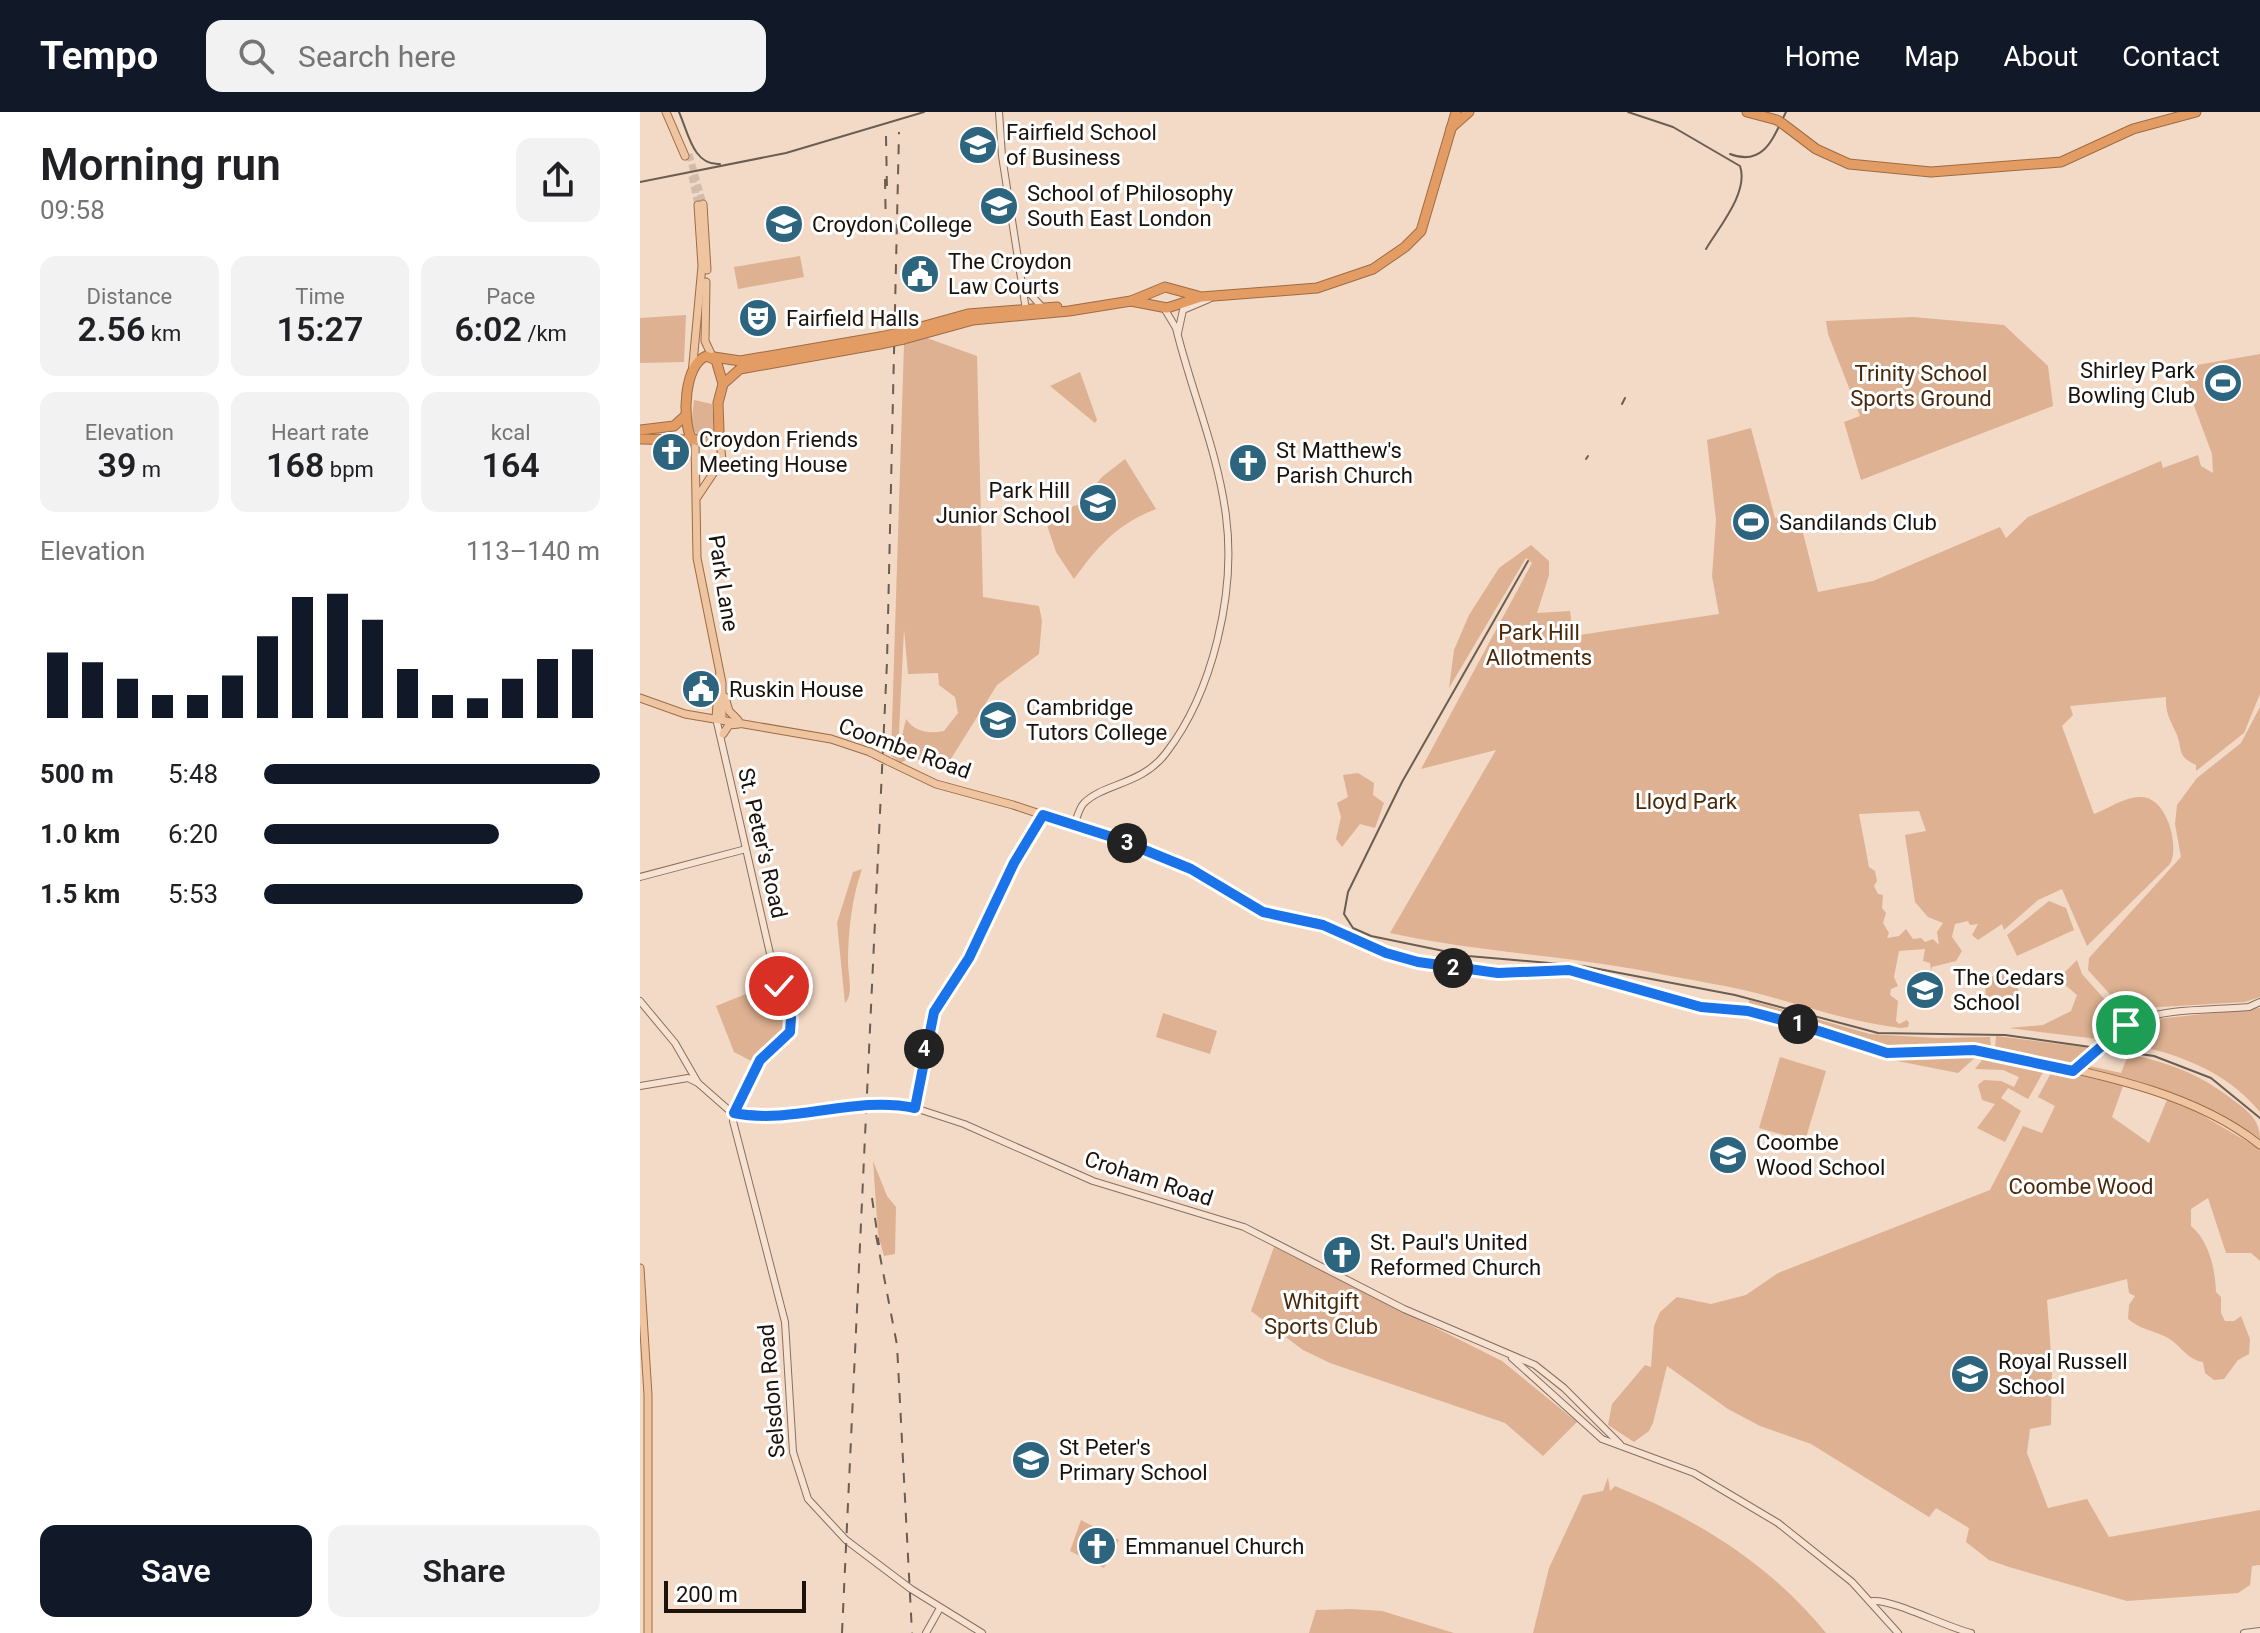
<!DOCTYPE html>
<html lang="en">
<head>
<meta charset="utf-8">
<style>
  :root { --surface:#fff; --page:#f2f2f2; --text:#202124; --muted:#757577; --accent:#111827 }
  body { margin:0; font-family:Roboto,sans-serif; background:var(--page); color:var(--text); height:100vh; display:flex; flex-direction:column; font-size:30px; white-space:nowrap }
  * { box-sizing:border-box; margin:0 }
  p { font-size:26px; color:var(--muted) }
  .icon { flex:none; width:44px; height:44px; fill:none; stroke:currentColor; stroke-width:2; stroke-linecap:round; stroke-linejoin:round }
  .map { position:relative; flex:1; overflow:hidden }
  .sheet { display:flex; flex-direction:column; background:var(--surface); width:640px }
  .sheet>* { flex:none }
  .scale { position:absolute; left:24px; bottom:20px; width:142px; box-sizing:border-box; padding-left:8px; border:4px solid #1a120b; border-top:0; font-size:22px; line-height:28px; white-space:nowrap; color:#1a120b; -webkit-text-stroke:6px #fff; paint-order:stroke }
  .pin { position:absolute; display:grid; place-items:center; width:68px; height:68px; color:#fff; margin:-34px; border:4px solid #fff; border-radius:50%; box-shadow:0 2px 8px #0007 }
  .km { position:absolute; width:40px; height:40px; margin:-20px; border-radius:50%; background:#222; color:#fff; font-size:22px; line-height:40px; text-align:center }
  .round { display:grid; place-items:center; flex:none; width:84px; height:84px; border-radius:16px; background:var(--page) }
  .head { display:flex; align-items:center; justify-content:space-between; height:136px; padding:0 40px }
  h1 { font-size:44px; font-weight:600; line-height:60px }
  .figures { display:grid; grid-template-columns:repeat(3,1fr); gap:12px; height:136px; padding:8px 40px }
  .figures div { display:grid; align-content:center; border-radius:16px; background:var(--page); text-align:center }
  .figures b { font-size:34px; font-weight:600 }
  .figures small { font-size:22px; font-weight:400 }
  .figures p { font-size:22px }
  .chart { height:224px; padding:16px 40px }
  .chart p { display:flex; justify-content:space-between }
  .chart svg { width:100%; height:144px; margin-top:8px; stroke:var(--accent); stroke-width:6 }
  .cta { display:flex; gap:16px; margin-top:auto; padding:16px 40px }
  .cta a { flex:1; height:92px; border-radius:16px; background:var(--accent); color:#fff; font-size:32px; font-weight:600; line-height:92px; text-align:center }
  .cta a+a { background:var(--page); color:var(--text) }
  ul { padding:0 40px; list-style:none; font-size:26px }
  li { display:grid; grid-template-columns:128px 96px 1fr; align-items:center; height:60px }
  li i { height:20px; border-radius:10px; background:var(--accent) }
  header { display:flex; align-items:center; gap:48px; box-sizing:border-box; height:112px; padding:0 40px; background:var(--accent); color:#fff }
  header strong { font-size:38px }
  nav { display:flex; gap:44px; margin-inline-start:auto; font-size:28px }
  .search { width:560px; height:72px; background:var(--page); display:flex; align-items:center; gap:20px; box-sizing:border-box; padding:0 28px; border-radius:16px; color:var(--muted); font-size:30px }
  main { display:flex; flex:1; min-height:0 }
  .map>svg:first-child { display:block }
  .green { fill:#ddb191; fill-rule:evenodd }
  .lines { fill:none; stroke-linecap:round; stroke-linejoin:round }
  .primary-tunnel { stroke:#d2bcab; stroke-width:7; stroke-dasharray:7 3.5; stroke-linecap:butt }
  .secondary-casing { stroke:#877060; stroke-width:8 }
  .primary-casing { stroke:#9d6c44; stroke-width:9 }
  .highway-casing { stroke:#9d6c44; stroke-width:11 }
  .secondary { stroke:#f7e1d0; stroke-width:6 }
  .primary { stroke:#eec4a1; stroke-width:7 }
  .highway { stroke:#e39c63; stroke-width:9 }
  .tram { stroke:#6b5d51; stroke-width:2 }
  .rail { stroke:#6b5d51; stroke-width:2; stroke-dasharray:10 10; stroke-linecap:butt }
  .primary-bridge-casing { stroke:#9d6c44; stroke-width:9; stroke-linecap:butt }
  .highway-bridge-casing { stroke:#9d6c44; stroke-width:11; stroke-linecap:butt }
  .primary-bridge { stroke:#eec4a1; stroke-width:7 }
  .highway-bridge { stroke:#e39c63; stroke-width:9 }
  .route-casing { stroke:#fff; stroke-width:16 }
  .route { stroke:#1a73e8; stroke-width:10 }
  .labels { text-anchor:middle; stroke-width:6; stroke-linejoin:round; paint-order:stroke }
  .poi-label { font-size:22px; fill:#1a120b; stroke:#fff; text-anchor:start }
  .park-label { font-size:22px; fill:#4a2809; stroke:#fff }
  .street-label { font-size:22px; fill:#1a120b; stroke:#fff }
</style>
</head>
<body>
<header>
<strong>Tempo</strong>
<div class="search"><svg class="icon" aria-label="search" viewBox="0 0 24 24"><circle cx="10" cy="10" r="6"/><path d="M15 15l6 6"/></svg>Search here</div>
<nav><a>Home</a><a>Map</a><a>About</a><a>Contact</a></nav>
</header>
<main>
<section class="sheet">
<div class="head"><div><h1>Morning run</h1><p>09:58</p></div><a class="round"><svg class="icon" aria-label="share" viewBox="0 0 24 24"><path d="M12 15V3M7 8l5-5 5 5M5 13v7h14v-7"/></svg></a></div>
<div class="figures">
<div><p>Distance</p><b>2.56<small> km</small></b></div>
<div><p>Time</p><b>15:27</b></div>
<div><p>Pace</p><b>6:02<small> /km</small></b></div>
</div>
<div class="figures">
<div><p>Elevation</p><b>39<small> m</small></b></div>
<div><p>Heart rate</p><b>168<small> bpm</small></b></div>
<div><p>kcal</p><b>164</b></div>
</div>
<div class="chart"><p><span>Elevation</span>113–140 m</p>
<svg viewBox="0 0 160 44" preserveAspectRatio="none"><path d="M5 44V24M15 44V27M25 44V32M35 44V37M45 44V37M55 44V31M65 44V19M75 44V7M85 44V6M95 44V14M105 44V29M115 44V37M125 44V38M135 44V32M145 44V26M155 44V23"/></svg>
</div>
<ul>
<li><b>500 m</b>5:48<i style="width:100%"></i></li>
<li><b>1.0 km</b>6:20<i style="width:70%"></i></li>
<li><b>1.5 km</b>5:53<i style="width:95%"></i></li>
</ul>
<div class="cta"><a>Save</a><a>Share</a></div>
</section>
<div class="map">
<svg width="1620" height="1521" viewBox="0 0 1620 1521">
  <rect width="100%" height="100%" fill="#f3dac7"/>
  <g class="green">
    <path d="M160,144L164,165L98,177L94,155Z"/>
    <path d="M46,203L44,250L0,251V206Z"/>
    <path d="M1273,205L1364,213L1408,254L1413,294L1221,368L1204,310L1220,304L1188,222L1186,209Z"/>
    <path d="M287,226L337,244L343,485L399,494L402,509L399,542L357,573L304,658L271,645L261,651L251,644L264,232ZM264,517L268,562L298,561L299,573L315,585L318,601L304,619C289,622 275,620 266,607L258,641Z"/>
    <path d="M1620,242V582L1604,621L1556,659V653C1537,644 1543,640 1537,623C1531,609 1525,602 1526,585L1430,594L1433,603L1422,614L1454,702C1469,696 1486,684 1502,685C1527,686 1540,734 1530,752L1447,834L1422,777L1398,788L1364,818L1362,812L1338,828L1332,823L1338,812L1330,813L1328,809L1315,812L1312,825L1322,839L1316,849L1292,855L1290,863L1294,871L1287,883L1272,880L1268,871L1277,859L1287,861L1291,858L1290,851L1283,849L1285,837L1259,839L1254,865L1258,874L1251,877L1250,883L1258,889L1256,909L1259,912L1267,908L1269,911L1268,915L1261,916C1216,911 1175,897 1131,885C1092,874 1050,868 1010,860C924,843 836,840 750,821L856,638L781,657L892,451L886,446L809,576L814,538L829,503L859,456L891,433L909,449V463L897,501L930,499L933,524L1079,502L1072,464L1076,408L1067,328L1111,316L1135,406L1144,403L1147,412L1163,421L1178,480L1233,469L1360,415L1366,426L1388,405L1521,349L1523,356L1558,343L1561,354L1573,361L1572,342L1540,256ZM1279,699L1286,719L1265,723L1275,790L1288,805L1303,811L1297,820L1299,833L1293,827L1285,830L1281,826L1273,827L1266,817L1259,824L1247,826L1249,821L1243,811L1246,801L1242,796L1243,783L1238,782L1234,774L1237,769L1235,759L1229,755L1219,702Z"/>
    <path d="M440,260L457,308L455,311L410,274Z"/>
    <path d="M54,288L72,292L74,318L68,326L59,325L51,315Z"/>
    <path d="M485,347L516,397C477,412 458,434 434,467L416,440L404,404L440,392L462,365Z"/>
    <path d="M1620,595V885L1605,890L1503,896L1488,881L1477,890L1448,858L1449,846L1541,745L1535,712L1537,693L1557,666L1601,631Z"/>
    <path d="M718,661L734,671L733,683L744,691L735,716L720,712L702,735L696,727L701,705L697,691L708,685L703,663Z"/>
    <path d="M222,757C212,785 208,820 208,850C208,863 214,882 205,891L197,811L213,760Z"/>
    <path d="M1409,789L1426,796L1434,818L1377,844L1367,823Z"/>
    <path d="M1437,848L1442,862L1483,908L1457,927L1369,916L1403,913L1431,899L1437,883L1418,867Z"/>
    <path d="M1370,858L1382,887L1346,888L1345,867Z"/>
    <path d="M133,871L146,917L113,950L94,940L76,894Z"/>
    <path d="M1109,888L1230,922L1296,926L1350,925L1351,935H1235L1109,895Z"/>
    <path d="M1620,896V1000C1585,957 1530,938 1476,930L1507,908Z"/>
    <path d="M523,901L577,919L570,942L516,925Z"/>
    <path d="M1356,924L1451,936L1429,954L1355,936Z"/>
    <path d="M1459,937C1510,945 1552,955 1593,988C1608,999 1620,1008 1620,1027C1569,991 1501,966 1439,956L1445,953L1481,961L1487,946L1461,941Z"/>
    <path d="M1340,941L1318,961L1252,948V944Z"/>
    <path d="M1345,944L1405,957L1388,987L1368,976L1361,986L1381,999L1365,1030L1337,1016L1355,992L1342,988L1338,973L1344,968L1361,969L1374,975L1379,965L1363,958L1335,957Z"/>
    <path d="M1140,945L1186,959L1165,1029L1119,1016Z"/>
    <path d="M1413,957L1483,974L1472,1005L1509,1031L1527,988L1555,999L1620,1037V1149L1611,1141H1586L1568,1086L1551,1097V1114C1569,1129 1575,1156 1576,1180L1581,1185V1201L1585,1209H1594L1601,1204L1610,1227L1609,1242L1598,1248L1584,1267L1574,1268L1565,1261L1563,1250C1546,1248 1539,1230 1524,1224C1511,1218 1500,1217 1488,1207L1489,1193L1495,1184L1489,1181L1487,1167L1407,1188L1412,1255L1411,1313L1390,1317L1387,1341L1408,1396L1447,1387L1469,1425L1620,1398V1453L1612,1454L1610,1473L1598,1481L1487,1489L1369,1455L1349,1448L1326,1430L1329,1416L1296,1396L1289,1405L1171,1332L1120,1314L1088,1297L1027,1254L1013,1311L1009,1319L994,1330L968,1313L972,1292L1005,1253L1011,1255L1014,1214L1020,1200L1037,1185L1071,1192L1106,1183L1138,1161L1350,1078L1383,1014L1402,1021L1415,994L1398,985Z"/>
    <path d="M233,1049L247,1084L256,1095L255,1142L244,1144L238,1122Z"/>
    <path d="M634,1135L862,1249L937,1310L903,1344L865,1311L690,1251L663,1238L611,1199Z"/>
    <path d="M968,1365L970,1379L975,1374C1058,1408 1129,1451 1186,1521H893L909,1456L943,1383L963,1379Z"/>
    <path d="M441,1408L479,1428L464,1456L430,1439Z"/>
    <path d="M712,1497L742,1499L814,1521H669L676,1498Z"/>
  </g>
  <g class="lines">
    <g class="primary-tunnel">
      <path d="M49,42L63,92"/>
      <path d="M52,64L58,93"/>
    </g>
    <defs>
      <g id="secondary">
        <path d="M359,0L362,44L386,198"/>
        <path d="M385,176L401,194"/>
        <path d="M538,221L543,198L569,187"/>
        <path d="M76,606L134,859L152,911L147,927L126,941L117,953L96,994L93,1009L145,1210L153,1340L168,1387L206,1428L271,1477L342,1521"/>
        <path d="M434,713C437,706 439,696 444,691C464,671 502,673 526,641C573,580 596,480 586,404C578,340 551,278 536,216L524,196"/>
        <path d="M0,765L106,737"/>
        <path d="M0,889L35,931L58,971L91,1000L146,1001L242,991L275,996L324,1012L453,1069L604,1115L764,1197L895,1253L924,1276L980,1332"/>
        <path d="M1433,959C1486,891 1532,901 1609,895L1620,890"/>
        <path d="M0,974L48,966L58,971"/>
        <path d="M275,996L294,900L329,846L374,751L403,703"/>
        <path d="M872,1246L962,1327L1054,1361L1138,1411L1212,1470L1258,1521"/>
        <path d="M1233,1489C1252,1487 1306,1515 1331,1521"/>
        <path d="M286,1521L300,1496"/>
        <path d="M1604,1521L1620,1519"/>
      </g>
      <g id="primary">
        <path d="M26,0L45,44"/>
        <path d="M63,92L67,158"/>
        <path d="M66,170L65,229L72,244"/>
        <path d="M52,262L62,154L58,93"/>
        <path d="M55,329L57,446L82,571V606"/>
        <path d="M58,384L82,348L79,319"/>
        <path d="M85,585L89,599L98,608"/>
        <path d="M0,586L45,602L191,627L230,640"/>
        <path d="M76,606L79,564"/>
        <path d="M83,622L89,613L99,612"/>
        <path d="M248,649L296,672L373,693L496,734L571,767L623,800L683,813L746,841L778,850L858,861L937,860L1061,895L1108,899L1161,913L1247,941L1334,938L1353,940C1442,960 1547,975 1620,1033"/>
        <path d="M0,1156L8,1283V1521"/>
      </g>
      <g id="highway">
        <path d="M1107,0L1137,8"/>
        <path d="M1143,12L1176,37L1209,52L1291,60L1421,50L1493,17L1556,0"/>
        <path d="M811,16L829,0"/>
        <path d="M491,189L527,196L561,185L677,176L733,157L765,135L781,119L816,0"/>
        <path d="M263,220L328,202L417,195"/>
        <path d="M264,227L333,208L429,199L491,189L525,175L558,184"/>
        <path d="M66,244L76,248L83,272L78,291L79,319L73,328L64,331L51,326C42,306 44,254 66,244Z"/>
        <path d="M74,245L100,249L240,225"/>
        <path d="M83,272L100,257L240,232"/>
        <path d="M0,318L34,314L45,304"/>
        <path d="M0,327L52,328"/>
      </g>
    </defs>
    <use href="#secondary" class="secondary-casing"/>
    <use href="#primary" class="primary-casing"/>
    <use href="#highway" class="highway-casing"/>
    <use href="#secondary" class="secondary"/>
    <use href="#primary" class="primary"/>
    <use href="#highway" class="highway"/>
    <g class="tram">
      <path d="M39,0C48,20 53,54 80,52"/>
      <path d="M988,0L1033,15L1100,54C1109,80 1079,115 1066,137"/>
      <path d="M1090,42C1124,55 1133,26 1146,0"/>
      <path d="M0,70L146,41L284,0"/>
      <path d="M982,292L985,286"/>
      <path d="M946,347L948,344"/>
      <path d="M888,449L762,670L708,780L704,802L713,816L731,824L828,844L943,854L1095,883L1238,921L1365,923L1514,944L1571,966L1620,1006"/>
    </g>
    <g class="rail">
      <path d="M246,24L247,78"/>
      <path d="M245,67L246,123"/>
      <path d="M232,1086L239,1133"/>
      <path d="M236,1123L257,1233L272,1521"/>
      <path d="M202,1521L247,550L259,20"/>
    </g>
    <defs>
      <path id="primary-bridge" d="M230,640L248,649"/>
      <g id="highway-bridge">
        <path d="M1137,8L1143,12"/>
        <path d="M240,225L263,220"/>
        <path d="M240,232L264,227"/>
      </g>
    </defs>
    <use href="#primary-bridge" class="primary-bridge-casing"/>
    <use href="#highway-bridge" class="highway-bridge-casing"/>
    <use href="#primary-bridge" class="primary-bridge"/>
    <use href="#highway-bridge" class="highway-bridge"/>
  </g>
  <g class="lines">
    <defs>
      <path id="route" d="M139,874L151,906L150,920L120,948L94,1001C154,1013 214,983 275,996L294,900L329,846L374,751L403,703L475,726L551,757L623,800L683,813L746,841L778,850L858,861L929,858L1061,895L1108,899L1157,912L1247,941L1334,938L1433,959L1486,913"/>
    </defs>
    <use href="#route" class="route-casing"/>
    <use href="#route" class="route"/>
  </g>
  <defs>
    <symbol id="university-disc" viewBox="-11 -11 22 22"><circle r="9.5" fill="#2d657f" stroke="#fff"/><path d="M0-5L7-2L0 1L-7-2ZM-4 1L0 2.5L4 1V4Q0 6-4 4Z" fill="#fff"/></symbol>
    <symbol id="civic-disc" viewBox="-11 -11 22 22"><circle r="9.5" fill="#2d657f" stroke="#fff"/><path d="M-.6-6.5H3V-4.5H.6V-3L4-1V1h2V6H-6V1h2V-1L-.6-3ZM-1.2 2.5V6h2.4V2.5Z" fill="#fff"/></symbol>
    <symbol id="theatre-disc" viewBox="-11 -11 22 22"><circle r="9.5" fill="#2d657f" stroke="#fff"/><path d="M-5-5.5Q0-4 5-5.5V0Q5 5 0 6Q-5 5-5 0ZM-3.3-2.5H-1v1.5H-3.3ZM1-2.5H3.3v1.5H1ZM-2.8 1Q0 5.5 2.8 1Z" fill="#fff"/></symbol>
    <symbol id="stadium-disc" viewBox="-11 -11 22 22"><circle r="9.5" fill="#2d657f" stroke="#fff"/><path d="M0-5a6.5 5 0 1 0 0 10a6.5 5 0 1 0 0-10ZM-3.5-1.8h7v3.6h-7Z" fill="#fff"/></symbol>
    <symbol id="church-disc" viewBox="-11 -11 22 22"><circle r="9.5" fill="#2d657f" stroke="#fff"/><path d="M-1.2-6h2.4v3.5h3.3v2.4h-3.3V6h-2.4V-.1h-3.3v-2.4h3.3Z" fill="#fff"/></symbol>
    <symbol id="school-disc" viewBox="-11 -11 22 22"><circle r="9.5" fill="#2d657f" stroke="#fff"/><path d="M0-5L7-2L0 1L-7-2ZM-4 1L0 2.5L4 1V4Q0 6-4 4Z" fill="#fff"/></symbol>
  </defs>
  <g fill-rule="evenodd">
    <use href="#university-disc" x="316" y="11" width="44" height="44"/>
    <use href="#university-disc" x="337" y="72" width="44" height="44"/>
    <use href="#university-disc" x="122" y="90" width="44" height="44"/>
    <use href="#civic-disc" x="258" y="140" width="44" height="44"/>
    <use href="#theatre-disc" x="96" y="184" width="44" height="44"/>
    <use href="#stadium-disc" x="1561" y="249" width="44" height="44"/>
    <use href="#church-disc" x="9" y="318" width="44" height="44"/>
    <use href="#church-disc" x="586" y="329" width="44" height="44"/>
    <use href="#school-disc" x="436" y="369" width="44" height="44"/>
    <use href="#stadium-disc" x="1089" y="388" width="44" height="44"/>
    <use href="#civic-disc" x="39" y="555" width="44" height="44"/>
    <use href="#university-disc" x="336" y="586" width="44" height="44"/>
    <use href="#school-disc" x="1263" y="856" width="44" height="44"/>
    <use href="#school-disc" x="1066" y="1021" width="44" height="44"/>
    <use href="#church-disc" x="680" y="1121" width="44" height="44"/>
    <use href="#school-disc" x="1308" y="1240" width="44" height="44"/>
    <use href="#school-disc" x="369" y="1326" width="44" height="44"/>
    <use href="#church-disc" x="435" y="1412" width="44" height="44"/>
  </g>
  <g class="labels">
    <g class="poi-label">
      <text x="366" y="28">Fairfield School<tspan x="366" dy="25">of Business</tspan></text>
      <text x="387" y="89">School of Philosophy<tspan x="387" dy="25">South East London</tspan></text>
      <text x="172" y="120">Croydon College</text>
      <text x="308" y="157">The Croydon<tspan x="308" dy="25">Law Courts</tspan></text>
      <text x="146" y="214">Fairfield Halls</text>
      <text x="1555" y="266" text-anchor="end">Shirley Park<tspan x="1555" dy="25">Bowling Club</tspan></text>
      <text x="59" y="335">Croydon Friends<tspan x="59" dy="25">Meeting House</tspan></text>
      <text x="636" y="346">St Matthew's<tspan x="636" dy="25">Parish Church</tspan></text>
      <text x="430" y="386" text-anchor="end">Park Hill<tspan x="430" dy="25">Junior School</tspan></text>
      <text x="1139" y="418">Sandilands Club</text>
      <text x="89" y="585">Ruskin House</text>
      <text x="386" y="603">Cambridge<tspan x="386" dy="25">Tutors College</tspan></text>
      <text x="1313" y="873">The Cedars<tspan x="1313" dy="25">School</tspan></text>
      <text x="1116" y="1038">Coombe<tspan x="1116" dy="25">Wood School</tspan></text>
      <text x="730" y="1138">St. Paul's United<tspan x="730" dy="25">Reformed Church</tspan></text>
      <text x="1358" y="1257">Royal Russell<tspan x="1358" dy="25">School</tspan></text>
      <text x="419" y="1343">St Peter's<tspan x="419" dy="25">Primary School</tspan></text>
      <text x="485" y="1442">Emmanuel Church</text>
    </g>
    <g class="park-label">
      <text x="1281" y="269">Trinity School<tspan x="1281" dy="25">Sports Ground</tspan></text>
      <text x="899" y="528">Park Hill<tspan x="899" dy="25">Allotments</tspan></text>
      <text x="1046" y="697">Lloyd Park</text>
      <text x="1441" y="1082">Coombe Wood</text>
      <text x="681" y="1197">Whitgift<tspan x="681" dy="25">Sports Club</tspan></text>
    </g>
    <g class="street-label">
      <text transform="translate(84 471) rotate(81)" y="8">Park Lane</text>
      <text transform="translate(265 636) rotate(20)" y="8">Coombe Road</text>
      <text transform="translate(123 731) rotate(77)" y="8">St. Peter's Road</text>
      <text transform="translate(509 1066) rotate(18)" y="8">Croham Road</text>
      <text transform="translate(131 1279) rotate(-95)" y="8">Selsdon Road</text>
    </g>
  </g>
</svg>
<div class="scale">200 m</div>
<div class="pin" style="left:1486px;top:913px;background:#1e9e55"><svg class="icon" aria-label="arrive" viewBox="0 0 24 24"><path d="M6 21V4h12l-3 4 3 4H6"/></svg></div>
<div class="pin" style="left:139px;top:874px;background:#d93025"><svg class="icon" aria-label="check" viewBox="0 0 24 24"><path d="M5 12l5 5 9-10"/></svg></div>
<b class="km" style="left:1158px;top:912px">1</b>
<b class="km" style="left:813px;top:856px">2</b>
<b class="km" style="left:487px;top:731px">3</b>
<b class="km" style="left:284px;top:937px">4</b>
</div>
</main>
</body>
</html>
